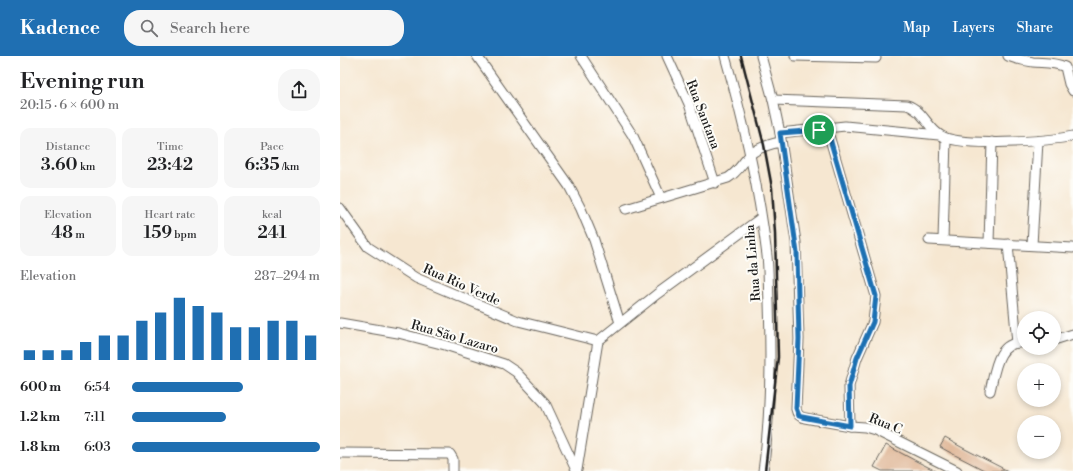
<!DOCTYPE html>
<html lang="en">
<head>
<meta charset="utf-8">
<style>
  :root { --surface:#fff; --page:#f6f6f6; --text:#202124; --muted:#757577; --accent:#1f6fb2 }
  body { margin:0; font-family:"Libre Bodoni",serif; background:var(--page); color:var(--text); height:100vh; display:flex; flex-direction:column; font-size:15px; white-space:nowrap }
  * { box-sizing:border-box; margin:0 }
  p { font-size:13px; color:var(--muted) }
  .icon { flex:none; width:22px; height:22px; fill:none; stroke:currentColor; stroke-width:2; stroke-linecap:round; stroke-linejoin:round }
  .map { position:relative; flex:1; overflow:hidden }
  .side { display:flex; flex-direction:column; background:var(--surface); width:340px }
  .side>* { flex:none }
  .controls { position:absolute; left:677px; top:255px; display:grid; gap:8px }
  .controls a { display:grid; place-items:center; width:44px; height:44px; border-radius:50%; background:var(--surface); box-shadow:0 2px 6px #0003; font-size:20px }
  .pin { position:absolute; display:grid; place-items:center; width:34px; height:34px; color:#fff; margin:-17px; border:2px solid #fff; border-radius:50%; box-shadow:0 1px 4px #0007 }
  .round { display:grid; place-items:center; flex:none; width:42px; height:42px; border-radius:16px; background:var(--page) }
  .head { display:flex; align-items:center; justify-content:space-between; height:68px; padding:0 20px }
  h1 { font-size:22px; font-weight:600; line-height:30px }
  .stats { display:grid; grid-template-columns:repeat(3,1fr); gap:6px; height:68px; padding:4px 20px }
  .stats div { display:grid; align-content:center; border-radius:10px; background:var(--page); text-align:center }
  .stats b { font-size:17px; font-weight:600 }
  .stats small { font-size:11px; font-weight:400 }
  .stats p { font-size:11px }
  .chart { height:112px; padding:8px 20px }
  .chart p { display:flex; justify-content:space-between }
  .chart svg { width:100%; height:72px; margin-top:4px; stroke:var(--accent); stroke-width:6 }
  ul { padding:0 20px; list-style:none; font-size:13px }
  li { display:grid; grid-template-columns:64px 48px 1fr; align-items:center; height:30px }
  li i { height:10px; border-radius:5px; background:var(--accent) }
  header { display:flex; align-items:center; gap:24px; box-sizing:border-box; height:56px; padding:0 20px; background:var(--accent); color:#fff }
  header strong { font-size:19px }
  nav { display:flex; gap:22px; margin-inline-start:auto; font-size:14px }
  .search { width:280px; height:36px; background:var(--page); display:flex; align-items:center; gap:10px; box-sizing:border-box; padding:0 14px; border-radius:16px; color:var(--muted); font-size:15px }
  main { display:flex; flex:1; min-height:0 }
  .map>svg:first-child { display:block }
  .building { fill:#dfb696 }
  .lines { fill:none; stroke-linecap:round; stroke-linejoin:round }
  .minor-casing { stroke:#68635b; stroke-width:11 }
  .minor { stroke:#fff; stroke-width:9 }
  .rail { stroke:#1c1c1c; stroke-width:2.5 }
  .route-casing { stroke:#fff; stroke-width:8 }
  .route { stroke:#1f6fb2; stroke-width:5 }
  .labels { text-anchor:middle; stroke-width:4; stroke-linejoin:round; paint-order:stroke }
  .street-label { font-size:13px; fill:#1c1c1c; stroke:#fdfcf7 }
</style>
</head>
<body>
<header>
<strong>Kadence</strong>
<div class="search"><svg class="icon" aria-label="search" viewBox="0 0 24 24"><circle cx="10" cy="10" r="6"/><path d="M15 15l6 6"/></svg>Search here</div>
<nav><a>Map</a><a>Layers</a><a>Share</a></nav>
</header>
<main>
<section class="side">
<div class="head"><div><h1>Evening run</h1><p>20:15 · 6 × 600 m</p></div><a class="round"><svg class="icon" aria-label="share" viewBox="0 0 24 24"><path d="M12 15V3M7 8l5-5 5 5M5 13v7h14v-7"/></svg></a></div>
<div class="stats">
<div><p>Distance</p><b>3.60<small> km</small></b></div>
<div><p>Time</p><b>23:42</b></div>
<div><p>Pace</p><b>6:35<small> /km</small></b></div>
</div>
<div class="stats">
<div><p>Elevation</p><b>48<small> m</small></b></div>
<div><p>Heart rate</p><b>159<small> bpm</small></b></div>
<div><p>kcal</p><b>241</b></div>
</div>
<div class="chart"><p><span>Elevation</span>287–294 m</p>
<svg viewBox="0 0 160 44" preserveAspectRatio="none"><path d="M5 44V38M15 44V38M25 44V38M35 44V33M45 44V29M55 44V29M65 44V20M75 44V15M85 44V6M95 44V11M105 44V15M115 44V24M125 44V24M135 44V20M145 44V20M155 44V29"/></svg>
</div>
<ul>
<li><b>600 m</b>6:54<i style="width:59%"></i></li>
<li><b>1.2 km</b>7:11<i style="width:50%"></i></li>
<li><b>1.8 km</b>6:03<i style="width:100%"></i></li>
</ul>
</section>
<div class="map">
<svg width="733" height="415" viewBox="0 0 733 415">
  <rect width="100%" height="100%" fill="#fdfcf7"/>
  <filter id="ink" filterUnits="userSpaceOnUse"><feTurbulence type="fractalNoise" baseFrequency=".025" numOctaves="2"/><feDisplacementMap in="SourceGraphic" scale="8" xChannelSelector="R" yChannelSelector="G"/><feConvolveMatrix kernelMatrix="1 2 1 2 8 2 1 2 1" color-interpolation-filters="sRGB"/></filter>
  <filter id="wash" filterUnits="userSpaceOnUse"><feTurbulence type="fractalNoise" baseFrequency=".012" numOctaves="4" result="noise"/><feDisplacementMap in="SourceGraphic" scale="16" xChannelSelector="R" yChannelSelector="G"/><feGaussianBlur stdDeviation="0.9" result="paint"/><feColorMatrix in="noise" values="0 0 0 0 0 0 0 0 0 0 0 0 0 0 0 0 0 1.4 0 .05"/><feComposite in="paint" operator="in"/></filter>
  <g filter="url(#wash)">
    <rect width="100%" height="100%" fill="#f6e7d1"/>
    <g id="blocks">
      <g class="building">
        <path d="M605,382L623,392L668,415H646L611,397L600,391Z"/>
        <path d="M546,389L576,405L596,415H542L534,411Z"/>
      </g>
    </g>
  </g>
  <g filter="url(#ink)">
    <use href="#blocks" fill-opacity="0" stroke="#68635b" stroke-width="1"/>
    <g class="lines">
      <defs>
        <g id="minor">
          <path d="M137,0L229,130L241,153L254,184L280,267"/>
          <path d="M241,0L293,80L321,142"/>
          <path d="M327,0L349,48L375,127"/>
          <path d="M385,0C403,63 418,127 426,192C429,210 428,228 429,246C431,302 431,359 423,415"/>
          <path d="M421,0L433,44L440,77L456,186L459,283L456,353C457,359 460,361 465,362L510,370L525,371L535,374L617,415"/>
          <path d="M455,0L536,2"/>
          <path d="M668,0C676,3 685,5 693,6C705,7 714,6 725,11L729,28L733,35"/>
          <path d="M433,44L567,49C583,54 587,71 600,79C618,92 710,85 733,80"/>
          <path d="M479,74L486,78L490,83L536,240L533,266L517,302L509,330L510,370"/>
          <path d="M440,77L505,70L599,79"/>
          <path d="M0,152L28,191L76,222L178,265L258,285"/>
          <path d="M286,153L388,122C398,116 402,107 410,99C419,91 429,88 441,86"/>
          <path d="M589,184L733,192"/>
          <path d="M603,184L606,83"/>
          <path d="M649,187L652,86"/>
          <path d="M668,188L677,287"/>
          <path d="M692,189L698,85"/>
          <path d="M0,267L58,277L105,289L164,308L176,316L205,347L236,414"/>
          <path d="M714,284L733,278"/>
          <path d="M258,285L317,238L421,162"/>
          <path d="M650,335C655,315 657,284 684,287"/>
          <path d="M0,397L110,398L113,403V415"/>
          <path d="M237,414L258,285"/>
        </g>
      </defs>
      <use href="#minor" class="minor-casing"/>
      <use href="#minor" class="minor"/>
      <path class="rail" d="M401,0L424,89L432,132L435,177L438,301L425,415"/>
    </g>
  </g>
  <g class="lines" filter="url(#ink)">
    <defs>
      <path id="route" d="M479,74L486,78L490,83L536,240L533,266L517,302L509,330L510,370L462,361L459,360L456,352L459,283L457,197L440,77Z"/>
    </defs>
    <use href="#route" class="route-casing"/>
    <use href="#route" class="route"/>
  </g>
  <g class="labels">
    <g class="street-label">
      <text transform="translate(364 58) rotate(69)" y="5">Rua Santana</text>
      <text transform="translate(412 207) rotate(-95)" y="5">Rua da Linha</text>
      <text transform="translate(122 228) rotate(24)" y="5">Rua Rio Verde</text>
      <text transform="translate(115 280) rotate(16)" y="5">Rua São Lazaro</text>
      <text transform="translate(546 367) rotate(22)" y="5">Rua C</text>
    </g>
  </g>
</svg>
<div class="controls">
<a><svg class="icon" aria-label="locate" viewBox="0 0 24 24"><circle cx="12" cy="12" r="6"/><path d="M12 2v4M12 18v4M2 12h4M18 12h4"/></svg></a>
<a>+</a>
<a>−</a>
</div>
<div class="pin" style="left:479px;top:74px;background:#1e9e55"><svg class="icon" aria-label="arrive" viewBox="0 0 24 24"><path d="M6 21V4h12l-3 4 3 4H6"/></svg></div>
</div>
</main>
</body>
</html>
